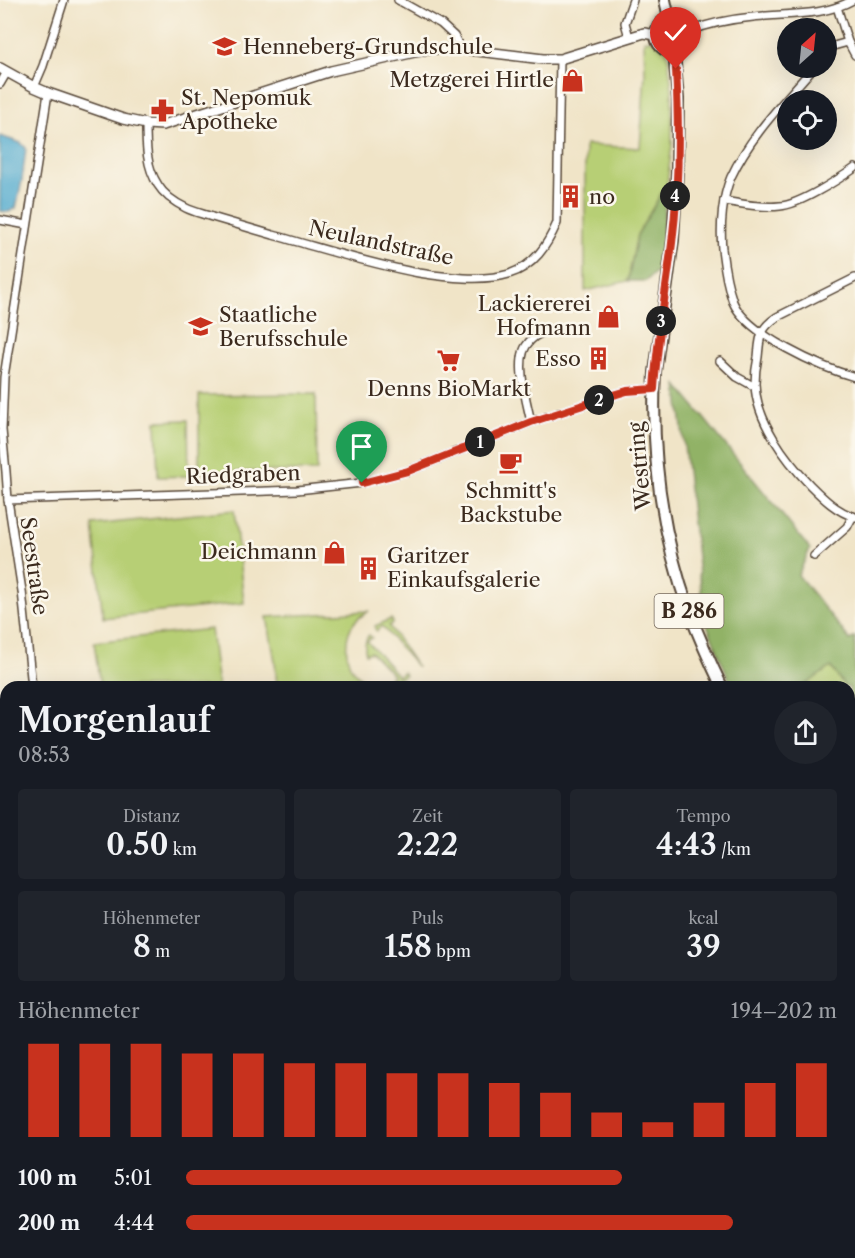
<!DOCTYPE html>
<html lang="de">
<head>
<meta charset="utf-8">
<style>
  :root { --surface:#171b24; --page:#20242c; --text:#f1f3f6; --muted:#9ea1a6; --accent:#c8321e }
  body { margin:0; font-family:"Libre Caslon Text",serif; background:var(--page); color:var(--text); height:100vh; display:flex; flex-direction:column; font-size:22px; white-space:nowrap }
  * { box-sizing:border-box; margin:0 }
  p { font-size:20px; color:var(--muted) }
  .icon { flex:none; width:33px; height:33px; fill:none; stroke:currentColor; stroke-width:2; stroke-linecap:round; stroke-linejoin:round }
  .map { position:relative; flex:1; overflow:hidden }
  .sheet { position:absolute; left:0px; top:681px; width:855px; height:578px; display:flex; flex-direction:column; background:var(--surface); border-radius:18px 18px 0 0; box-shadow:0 6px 24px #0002 }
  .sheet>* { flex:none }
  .needle { width:39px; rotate:27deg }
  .fabs { position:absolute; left:777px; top:18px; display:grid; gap:12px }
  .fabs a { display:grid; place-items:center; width:60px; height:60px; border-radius:50%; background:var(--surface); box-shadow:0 6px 24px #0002; font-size:30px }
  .pin { position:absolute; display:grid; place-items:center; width:51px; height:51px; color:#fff; margin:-62px -26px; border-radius:50% 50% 50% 0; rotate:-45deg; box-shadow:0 0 6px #0007 }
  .pin .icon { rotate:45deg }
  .km { position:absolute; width:30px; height:30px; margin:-15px; border-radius:50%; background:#222; color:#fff; font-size:16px; line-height:30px; text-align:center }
  .round { display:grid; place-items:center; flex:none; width:63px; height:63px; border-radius:32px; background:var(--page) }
  .summary { display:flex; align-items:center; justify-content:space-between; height:102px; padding:0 18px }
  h1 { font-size:33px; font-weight:600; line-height:45px }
  .metrics { display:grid; grid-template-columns:repeat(3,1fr); gap:9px; height:102px; padding:6px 18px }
  .metrics div { display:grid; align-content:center; border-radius:6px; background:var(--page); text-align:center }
  .metrics b { font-size:30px; font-weight:600 }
  .metrics small { font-size:16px; font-weight:400 }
  .metrics p { font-size:16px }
  .chart { height:168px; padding:12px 18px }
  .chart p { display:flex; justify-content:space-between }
  .chart svg { width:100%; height:108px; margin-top:6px; stroke:var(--accent); stroke-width:6 }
  ul { padding:0 18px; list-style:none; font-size:20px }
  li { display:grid; grid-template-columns:96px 72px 1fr; align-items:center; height:45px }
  li i { height:15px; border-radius:8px; background:var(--accent) }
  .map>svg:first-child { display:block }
  .green { fill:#b7cf74; stroke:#797c49; stroke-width:1.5 }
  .forest { fill:#91b266; stroke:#666e42; stroke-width:1.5 }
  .water { fill:#50a9cd; stroke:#466a76; stroke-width:1.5 }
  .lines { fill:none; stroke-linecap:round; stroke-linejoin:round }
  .street-casing { stroke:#564637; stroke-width:10 }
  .secondary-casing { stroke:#564637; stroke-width:12 }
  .primary-casing { stroke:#564637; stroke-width:14 }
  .street { stroke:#fff; stroke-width:7 }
  .secondary { stroke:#fff; stroke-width:9 }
  .primary { stroke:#fff; stroke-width:10 }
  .route-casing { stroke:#fff; stroke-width:12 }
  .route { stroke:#c8321e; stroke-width:8 }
  .labels { text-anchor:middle; stroke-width:5; stroke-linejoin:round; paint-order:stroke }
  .shield { fill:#fbf7ec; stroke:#75685c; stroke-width:1.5 }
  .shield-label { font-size:20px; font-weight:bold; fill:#3b2a1e }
  .poi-label { font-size:21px; fill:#3b2a1e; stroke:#fbf7ec; text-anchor:start }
  .street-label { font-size:21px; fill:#3b2a1e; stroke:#fbf7ec }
</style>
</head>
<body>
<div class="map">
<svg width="855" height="1258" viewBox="0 0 855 1258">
  <rect width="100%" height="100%" fill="#fbf7ec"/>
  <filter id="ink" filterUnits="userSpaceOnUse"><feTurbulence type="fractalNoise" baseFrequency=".0167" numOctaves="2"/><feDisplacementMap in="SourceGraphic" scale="12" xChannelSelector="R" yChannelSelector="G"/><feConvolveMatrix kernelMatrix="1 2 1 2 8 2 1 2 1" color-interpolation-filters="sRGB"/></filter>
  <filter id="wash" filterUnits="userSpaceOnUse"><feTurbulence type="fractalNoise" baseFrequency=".008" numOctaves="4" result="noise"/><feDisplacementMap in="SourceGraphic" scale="24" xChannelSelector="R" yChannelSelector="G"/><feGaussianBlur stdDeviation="1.35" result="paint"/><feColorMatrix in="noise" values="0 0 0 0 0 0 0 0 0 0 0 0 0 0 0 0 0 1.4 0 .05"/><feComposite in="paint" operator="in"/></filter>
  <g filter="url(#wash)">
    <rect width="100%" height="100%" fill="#f0e4c7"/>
    <g class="green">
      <path d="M657,39L667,49L672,89V145L667,184L637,235L628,281L585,291V145L640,148L645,73L644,40Z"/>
      <path d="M316,394L317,471L199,472V395Z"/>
      <path d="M188,420L189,476L158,477L156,421Z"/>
      <path d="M234,510L244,603L103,618L93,525Z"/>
      <path d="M369,611C364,614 357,618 354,623C345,634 344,656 352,669C357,676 367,683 374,687H277L275,661L267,617Z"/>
      <path d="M391,619L393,622L389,626L417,667L382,626L377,631L375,629V626Z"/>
      <path d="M211,629L218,687H100L94,642Z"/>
      <path d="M369,635L372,638L367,641L398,676L403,672L405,675C400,679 395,680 389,678L393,675L371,652L366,654C364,648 365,639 369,635Z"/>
      <path d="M831,666L845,687H802Z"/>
      <path d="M849,693L855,702V845L849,840Z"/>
      <path d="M849,879L855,884V918L849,917Z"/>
      <path d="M6,1244V1252L70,1253L78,1258H0V1252Z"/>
      <path d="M227,1252V1258H93L84,1253Z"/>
    </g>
    <g class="forest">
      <path d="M667,184L659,269L646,281H628L637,235Z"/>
      <path d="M677,385L810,549L798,575L850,640L855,637V701L849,693V687H845L831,667L802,687H732L704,617Z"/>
      <path d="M849,1177L852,1178L855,1188V1258H726L732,1252H849Z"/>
    </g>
    <path class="water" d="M0,136L21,143L26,148L22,180L16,208L9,212L0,211Z"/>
  </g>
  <g filter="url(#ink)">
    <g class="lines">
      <defs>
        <g id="street">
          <path d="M398,0L441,24L454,36L461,49"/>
          <path d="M837,7L848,42L855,55"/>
          <path d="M690,31C710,23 732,19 753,17C787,13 823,17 853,0"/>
          <path d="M629,37L625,23L633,0"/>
          <path d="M826,51L830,47L848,42"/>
          <path d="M813,68C784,102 750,136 731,177C722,198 720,226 722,249C724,266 727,285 733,302C747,335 822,368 855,377"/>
          <path d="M0,84L7,72"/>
          <path d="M34,87L43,66L64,0"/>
          <path d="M146,124C146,145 146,167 158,185C164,195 176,203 186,208C194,212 204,214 212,217C232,223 253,229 273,235C321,248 369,264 419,273C446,277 482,282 509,274C534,266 547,246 557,223L560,59"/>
          <path d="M724,201C743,204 762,208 780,206C799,205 839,179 855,168"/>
          <path d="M0,220L27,225"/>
          <path d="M855,278L777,317C759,329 760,337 758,357C756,366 755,375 755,384C756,421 786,460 810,485C823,498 837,512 855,517"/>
          <path d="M720,361L737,377L755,387"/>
          <path d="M531,422C527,403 515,363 526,346C531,338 537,335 545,331"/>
          <path d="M8,500L297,490L362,483L408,471L531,422L617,394L627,391L654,389"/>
          <path d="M814,556L847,527L853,516"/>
          <path d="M32,687L22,591L8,500L6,472L2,430L4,377L48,93"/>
          <path d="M0,886L6,884"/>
          <path d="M0,1187L6,1192"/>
          <path d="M76,1252L85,1258"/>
          <path d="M847,1258L855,1248"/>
        </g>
        <path id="secondary" d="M0,68L34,87L48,93L123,119L146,124L163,125L331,71L415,52L433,49H461L543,59H560L644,33L656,35"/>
        <g id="primary">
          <path d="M665,0L669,18"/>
          <circle cx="673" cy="35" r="17"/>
          <path d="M674,52L678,99L677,172L673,240L655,372C651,452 662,535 689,611C699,637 710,662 722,687"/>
          <path d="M849,866L855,872"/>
        </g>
      </defs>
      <use href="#street" class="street-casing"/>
      <use href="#secondary" class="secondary-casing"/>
      <use href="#primary" class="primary-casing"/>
      <use href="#street" class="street"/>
      <use href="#secondary" class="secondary"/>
      <use href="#primary" class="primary"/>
    </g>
  </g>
  <g class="lines" filter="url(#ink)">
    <defs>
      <path id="route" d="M362,483L408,471L531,422L617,394L627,391L654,389C657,340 666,292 672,243C679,187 679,125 676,69"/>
    </defs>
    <use href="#route" class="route-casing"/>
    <use href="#route" class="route"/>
  </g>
  <defs>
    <symbol id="school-bare" viewBox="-9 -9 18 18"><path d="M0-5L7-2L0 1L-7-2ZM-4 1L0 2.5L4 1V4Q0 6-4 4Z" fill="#c8321e" stroke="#fbf7ec" stroke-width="2.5" paint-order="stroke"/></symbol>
    <symbol id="shop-bare" viewBox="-9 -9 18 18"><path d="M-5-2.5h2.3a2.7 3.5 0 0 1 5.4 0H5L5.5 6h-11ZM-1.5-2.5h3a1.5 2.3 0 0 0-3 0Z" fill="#c8321e" stroke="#fbf7ec" stroke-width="2.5" paint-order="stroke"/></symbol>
    <symbol id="pharmacy-bare" viewBox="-9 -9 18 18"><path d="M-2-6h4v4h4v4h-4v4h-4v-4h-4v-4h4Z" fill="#c8321e" stroke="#fbf7ec" stroke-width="2.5" paint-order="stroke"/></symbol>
    <symbol id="building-bare" viewBox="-9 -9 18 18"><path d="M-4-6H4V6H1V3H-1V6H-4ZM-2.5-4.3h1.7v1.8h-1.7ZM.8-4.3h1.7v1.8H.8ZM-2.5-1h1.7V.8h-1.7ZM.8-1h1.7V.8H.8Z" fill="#c8321e" stroke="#fbf7ec" stroke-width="2.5" paint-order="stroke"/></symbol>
    <symbol id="supermarket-bare" viewBox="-9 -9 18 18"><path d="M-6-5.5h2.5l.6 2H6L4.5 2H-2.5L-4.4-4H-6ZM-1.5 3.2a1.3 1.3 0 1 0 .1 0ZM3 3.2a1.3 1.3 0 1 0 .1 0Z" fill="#c8321e" stroke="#fbf7ec" stroke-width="2.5" paint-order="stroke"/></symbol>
    <symbol id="cafe-bare" viewBox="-9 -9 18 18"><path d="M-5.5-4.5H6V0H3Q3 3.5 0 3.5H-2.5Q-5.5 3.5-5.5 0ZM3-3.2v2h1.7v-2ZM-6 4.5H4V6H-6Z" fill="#c8321e" stroke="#fbf7ec" stroke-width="2.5" paint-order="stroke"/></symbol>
  </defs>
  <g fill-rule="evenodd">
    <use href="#school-bare" x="208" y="30" width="33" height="33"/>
    <use href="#shop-bare" x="556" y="64" width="33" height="33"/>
    <use href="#pharmacy-bare" x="146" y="94" width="33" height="33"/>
    <use href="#building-bare" x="554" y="180" width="33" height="33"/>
    <use href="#shop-bare" x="592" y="300" width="33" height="33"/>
    <use href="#school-bare" x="184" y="310" width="33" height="33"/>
    <use href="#building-bare" x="582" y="342" width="33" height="33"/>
    <use href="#supermarket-bare" x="432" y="344" width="33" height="33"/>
    <use href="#cafe-bare" x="494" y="446" width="33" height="33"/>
    <use href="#shop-bare" x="318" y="536" width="33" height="33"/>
    <use href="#building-bare" x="352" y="552" width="33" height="33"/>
  </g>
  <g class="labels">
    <rect class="shield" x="654.5" y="594" width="69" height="34" rx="4.5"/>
    <g class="shield-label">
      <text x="689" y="618">B 286</text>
    </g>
    <g class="poi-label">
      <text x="243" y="54">Henneberg-Grundschule</text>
      <text x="554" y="87" text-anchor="end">Metzgerei Hirtle</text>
      <text x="181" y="105">St. Nepomuk<tspan x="181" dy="24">Apotheke</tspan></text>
      <text x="589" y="204">no</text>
      <text x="591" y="311" text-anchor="end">Lackiererei<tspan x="591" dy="24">Hofmann</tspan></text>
      <text x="219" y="322">Staatliche<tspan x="219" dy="24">Berufsschule</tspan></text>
      <text x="581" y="366" text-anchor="end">Esso</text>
      <text x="449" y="396" text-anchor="middle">Denns BioMarkt</text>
      <text x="511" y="498" text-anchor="middle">Schmitt's<tspan x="511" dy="24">Backstube</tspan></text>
      <text x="317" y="559" text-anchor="end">Deichmann</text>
      <text x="387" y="563">Garitzer<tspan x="387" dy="24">Einkaufsgalerie</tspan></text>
    </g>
    <g class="street-label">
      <text transform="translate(381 243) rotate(12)" y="7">Neulandstraße</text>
      <text transform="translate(640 466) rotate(-95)" y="7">Westring</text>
      <text transform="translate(243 475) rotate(-2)" y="7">Riedgraben</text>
      <text transform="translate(34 566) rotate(82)" y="7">Seestraße</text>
    </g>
  </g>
</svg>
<div class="fabs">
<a><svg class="needle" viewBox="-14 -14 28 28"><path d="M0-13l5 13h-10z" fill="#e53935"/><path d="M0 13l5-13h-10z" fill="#9ea1a6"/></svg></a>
<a><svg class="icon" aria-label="locate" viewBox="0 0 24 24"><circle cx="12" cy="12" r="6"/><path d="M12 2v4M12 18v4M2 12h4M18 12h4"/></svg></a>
</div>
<div class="pin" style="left:362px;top:483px;background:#1e9e55"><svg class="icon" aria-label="arrive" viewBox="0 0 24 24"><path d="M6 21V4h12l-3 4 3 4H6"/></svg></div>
<div class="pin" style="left:676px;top:69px;background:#d93025"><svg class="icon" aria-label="check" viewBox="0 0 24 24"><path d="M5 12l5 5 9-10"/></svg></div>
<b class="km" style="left:480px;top:442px">1</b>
<b class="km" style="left:599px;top:400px">2</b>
<b class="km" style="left:661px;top:321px">3</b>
<b class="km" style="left:675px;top:196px">4</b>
<section class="sheet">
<div class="summary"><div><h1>Morgenlauf</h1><p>08:53</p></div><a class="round"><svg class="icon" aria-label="share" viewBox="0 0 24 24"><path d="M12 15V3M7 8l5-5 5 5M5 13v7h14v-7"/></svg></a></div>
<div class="metrics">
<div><p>Distanz</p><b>0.50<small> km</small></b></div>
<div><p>Zeit</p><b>2:22</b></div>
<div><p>Tempo</p><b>4:43<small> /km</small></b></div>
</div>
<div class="metrics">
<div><p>Höhenmeter</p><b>8<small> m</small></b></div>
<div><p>Puls</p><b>158<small> bpm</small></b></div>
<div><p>kcal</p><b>39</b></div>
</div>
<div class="chart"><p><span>Höhenmeter</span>194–202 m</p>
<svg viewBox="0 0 160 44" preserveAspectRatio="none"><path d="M5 44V6M15 44V6M25 44V6M35 44V10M45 44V10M55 44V14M65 44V14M75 44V18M85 44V18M95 44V22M105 44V26M115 44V34M125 44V38M135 44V30M145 44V22M155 44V14"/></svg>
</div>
<ul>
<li><b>100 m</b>5:01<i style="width:67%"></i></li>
<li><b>200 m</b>4:44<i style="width:84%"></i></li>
</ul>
</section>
</div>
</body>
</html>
